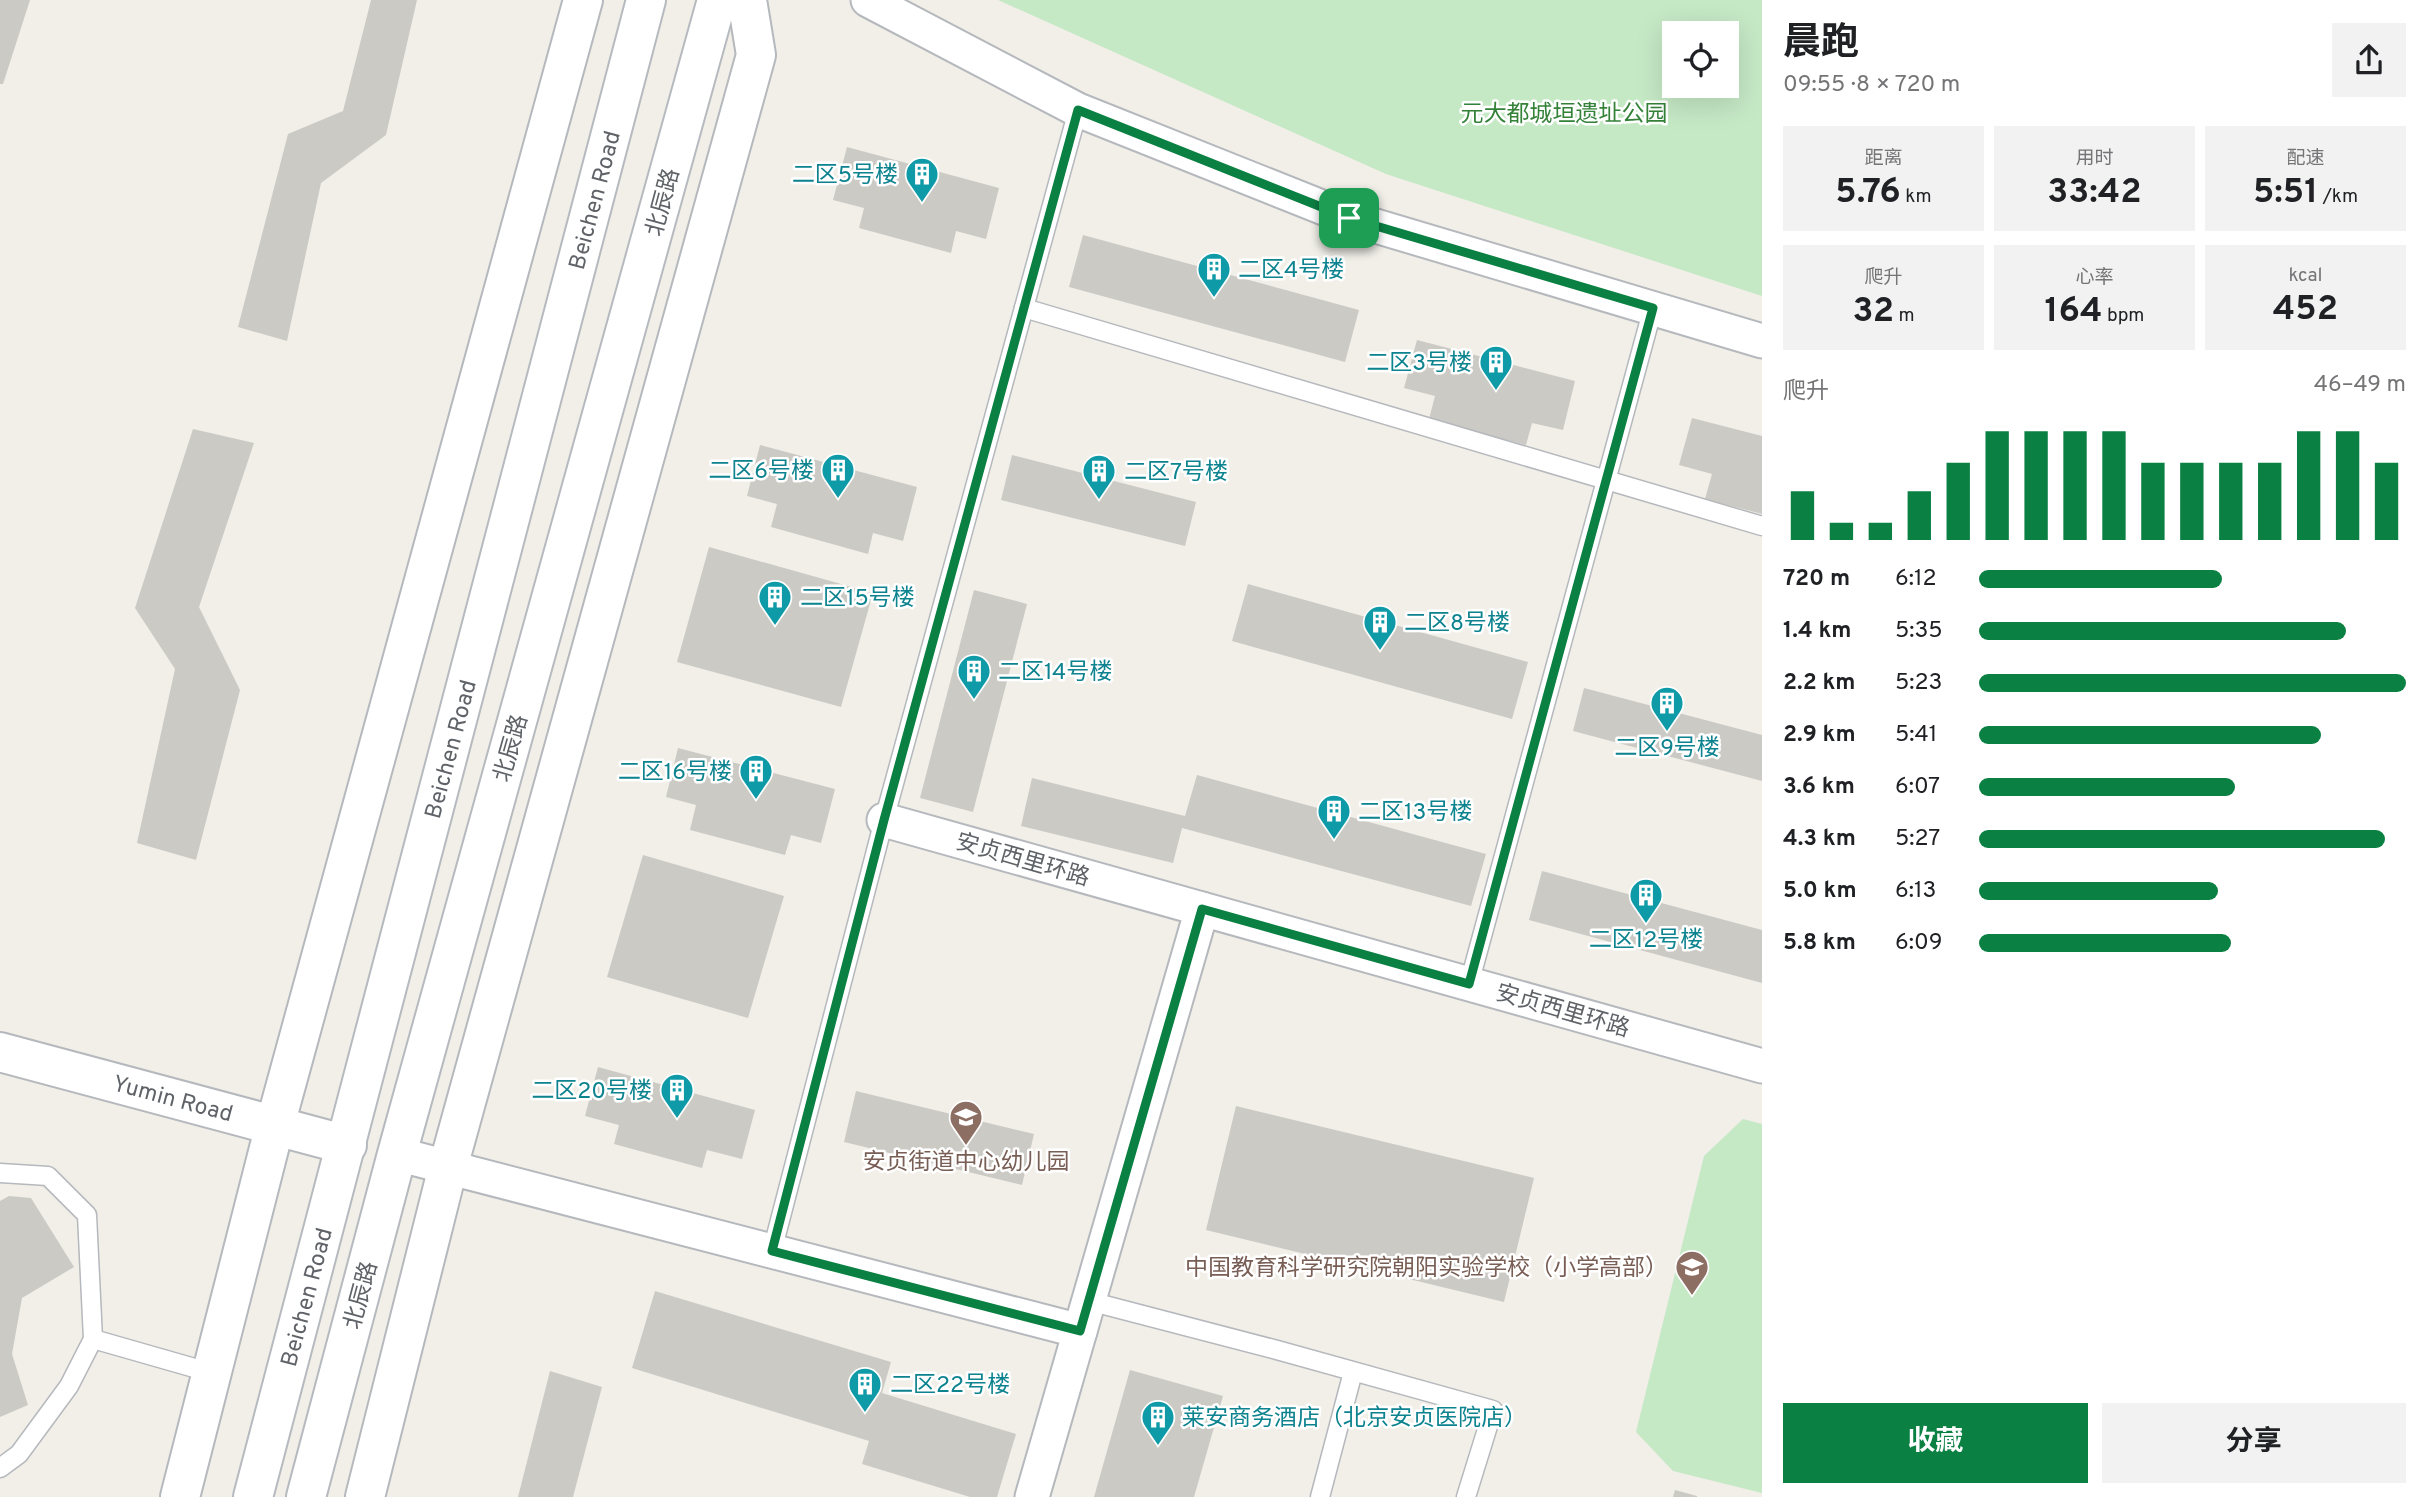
<!DOCTYPE html>
<html lang="zh">
<head>
<meta charset="utf-8">
<style>
  :root { --surface:#fff; --page:#f2f2f2; --text:#202124; --muted:#757577; --accent:#0b8043 }
  body { margin:0; font-family:Overpass,"Noto Sans SC",sans-serif; background:var(--page); color:var(--text); height:100vh; display:flex; flex-direction:column; font-size:26px; white-space:nowrap }
  * { box-sizing:border-box; margin:0 }
  p { font-size:23px; color:var(--muted) }
  .icon { flex:none; width:38px; height:38px; fill:none; stroke:currentColor; stroke-width:2; stroke-linecap:round; stroke-linejoin:round }
  .map { position:relative; flex:1; overflow:hidden }
  .panel { display:flex; flex-direction:column; background:var(--surface); width:665px }
  .panel>* { flex:none }
  .controls { position:absolute; left:1662px; top:21px; display:grid; gap:14px }
  .controls a { display:grid; place-items:center; width:77px; height:77px; border-radius:0px; background:var(--surface); box-shadow:0 7px 28px #0002; font-size:35px }
  .pin { position:absolute; display:grid; place-items:center; width:60px; height:60px; color:#fff; margin:-30px; border-radius:14px; box-shadow:0 4px 10px #0006 }
  .round { display:grid; place-items:center; flex:none; width:74px; height:74px; border-radius:0px; background:var(--page) }
  .headline { display:flex; align-items:center; justify-content:space-between; height:119px; padding:0 21px }
  h1 { font-size:38px; font-weight:700; line-height:52px }
  .stats { display:grid; grid-template-columns:repeat(3,1fr); gap:10px; height:119px; padding:7px 21px }
  .stats div { display:grid; align-content:center; border-radius:0px; background:var(--page); text-align:center }
  .stats b { font-size:35px; font-weight:700 }
  .stats small { font-size:19px; font-weight:400 }
  .stats p { font-size:19px }
  .chart { height:196px; padding:14px 21px }
  .chart p { display:flex; justify-content:space-between }
  .chart svg { width:100%; height:126px; margin-top:7px; stroke:var(--accent); stroke-width:6 }
  .button { display:flex; gap:14px; margin-top:auto; padding:14px 21px }
  .button a { flex:1; height:80px; border-radius:0px; background:var(--accent); color:#fff; font-size:28px; font-weight:700; line-height:80px; text-align:center }
  .button a+a { background:var(--page); color:var(--text) }
  ul { padding:0 21px; list-style:none; font-size:23px }
  li { display:grid; grid-template-columns:112px 84px 1fr; align-items:center; height:52px }
  li i { height:18px; border-radius:9px; background:var(--accent) }
  main { display:flex; flex:1; min-height:0 }
  .map>svg:first-child { display:block }
  .green { fill:#c5e8c5; fill-rule:evenodd }
  .building { fill:#cccac5 }
  .lines { fill:none; stroke-linecap:round; stroke-linejoin:round }
  .service-casing { stroke:#b5b8bc; stroke-width:21 }
  .minor-casing { stroke:#b5b8bc; stroke-width:37 }
  .tertiary-casing { stroke:#b5b8bc; stroke-width:42 }
  .secondary-casing { stroke:#b6babf; stroke-width:42 }
  .service { stroke:#fff; stroke-width:18 }
  .minor { stroke:#fff; stroke-width:33 }
  .tertiary { stroke:#fff; stroke-width:38 }
  .secondary { stroke:#fff; stroke-width:38 }
  .route-casing { stroke:#fff; stroke-width:14 }
  .route { stroke:#0b8043; stroke-width:9 }
  .labels { text-anchor:middle; stroke-width:5; stroke-linejoin:round; paint-order:stroke }
  .park-label { font-size:23px; fill:#348238; stroke:#fff }
  .culture-label { font-size:23px; fill:#0d838f; stroke:#fff; text-anchor:start }
  .street-label { font-size:23px; fill:#5f6368; stroke:#fff }
  .education-label { font-size:23px; fill:#785e54; stroke:#fff }
</style>
</head>
<body>
<main>
<div class="map">
<svg width="1762" height="1497" viewBox="0 0 1762 1497">
  <rect width="100%" height="100%" fill="#f1efe8"/>
  <g class="green">
    <path d="M998,0H1762V296L1386,174ZM1727,33V86H1675V33Z"/>
    <path d="M1743,1119L1762,1124V1493L1673,1471L1636,1432L1704,1156Z"/>
  </g>
  <g class="building">
    <path d="M0,0H30L3,84H0Z"/>
    <path d="M371,0H417L386,135L321,183L287,341L238,327L288,134L343,111Z"/>
    <path d="M847,147L999,188L986,239L956,231L951,253L859,228L864,208L833,200Z"/>
    <path d="M1083,235L1359,310L1345,362L1069,287Z"/>
    <path d="M1417,340L1575,381L1563,430L1532,423L1526,445L1429,419L1435,396L1404,388Z"/>
    <path d="M1692,418L1762,436V514L1705,499L1712,474L1679,465Z"/>
    <path d="M193,429L254,443L199,607L240,690L196,860L137,843L175,669L135,608Z"/>
    <path d="M760,445L917,487L903,541L873,533L868,554L771,527L777,504L747,496Z"/>
    <path d="M1012,455L1196,502L1185,546L1001,500Z"/>
    <path d="M709,547L873,593L841,707L677,662Z"/>
    <path d="M1248,584L1528,662L1512,719L1232,641Z"/>
    <path d="M974,590L1027,604L973,812L920,798Z"/>
    <path d="M1584,688L1762,735V781L1573,731Z"/>
    <path d="M678,748L835,789L821,843L791,835L785,855L690,830L696,805L666,797Z"/>
    <path d="M1197,775L1486,854L1471,906L1182,828L1173,863L1021,826L1032,778L1185,816Z"/>
    <path d="M643,855L784,896L748,1018L607,977Z"/>
    <path d="M1542,871L1762,930V983L1529,920Z"/>
    <path d="M598,1067L755,1110L742,1159L707,1150L702,1168L614,1144L619,1125L585,1116Z"/>
    <path d="M856,1091L1034,1134L1022,1185L844,1142Z"/>
    <path d="M1236,1106L1534,1178L1504,1302L1206,1230Z"/>
    <path d="M9,1196L31,1198L74,1267L22,1298L12,1354L28,1405L0,1417V1201Z"/>
    <path d="M655,1291L891,1362L882,1393L1016,1434L997,1497H970L862,1464L869,1441L632,1368Z"/>
    <path d="M1130,1370L1223,1396L1194,1497H1094Z"/>
    <path d="M550,1371L602,1387L573,1497H518Z"/>
    <path d="M1675,1490L1697,1496V1497H1673Z"/>
  </g>
  <g class="lines">
    <defs>
      <g id="service">
        <path d="M1024,308L1762,526"/>
        <path d="M1469,984L1653,308"/>
        <path d="M0,1173L48,1176L87,1215L93,1339L69,1386L19,1454L0,1468"/>
        <path d="M772,1251L884,820L1078,110"/>
        <path d="M1089,1301L1277,1350L1493,1410L1466,1497"/>
        <path d="M93,1339L212,1373"/>
        <path d="M1320,1497L1353,1372"/>
      </g>
      <g id="minor">
        <path d="M868,0L1078,110L1349,218L1762,341"/>
        <path d="M884,820L1762,1066"/>
        <path d="M397,1154L1080,1331"/>
        <path d="M1032,1497L1202,909"/>
      </g>
      <g id="tertiary">
        <path d="M0,1052L347,1145"/>
        <path d="M180,1497L275,1125L583,0"/>
        <path d="M365,1497L448,1167L756,55L747,0"/>
      </g>
      <g id="secondary">
        <path d="M253,1497L646,0"/>
        <path d="M306,1497L397,1154L717,0"/>
      </g>
    </defs>
    <use href="#service" class="service-casing"/>
    <use href="#minor" class="minor-casing"/>
    <use href="#tertiary" class="tertiary-casing"/>
    <use href="#secondary" class="secondary-casing"/>
    <use href="#service" class="service"/>
    <use href="#minor" class="minor"/>
    <use href="#tertiary" class="tertiary"/>
    <use href="#secondary" class="secondary"/>
  </g>
  <g class="lines">
    <defs>
      <path id="route" d="M1078,110L1349,218L1653,308L1469,984L1202,909L1080,1331L772,1251L884,820Z"/>
    </defs>
    <use href="#route" class="route-casing"/>
    <use href="#route" class="route"/>
  </g>
  <defs>
    <symbol id="building-pin" viewBox="-11 -11 22 30"><path d="M0 17L-7.5 6A9.5 9.5 0 1 1 7.5 6Z" fill="#0f9aa8" stroke="#fff"/><path d="M-4-6H4V6H1V3H-1V6H-4ZM-2.5-4.3h1.7v1.8h-1.7ZM.8-4.3h1.7v1.8H.8ZM-2.5-1h1.7V.8h-1.7ZM.8-1h1.7V.8H.8Z" fill="#fff"/></symbol>
    <symbol id="school-pin" viewBox="-11 -11 22 30"><path d="M0 17L-7.5 6A9.5 9.5 0 1 1 7.5 6Z" fill="#8d6e63" stroke="#fff"/><path d="M0-5L7-2L0 1L-7-2ZM-4 1L0 2.5L4 1V4Q0 6-4 4Z" fill="#fff"/></symbol>
  </defs>
  <g fill-rule="evenodd">
    <use href="#building-pin" x="903" y="155" width="38" height="52"/>
    <use href="#building-pin" x="1195" y="250" width="38" height="52"/>
    <use href="#building-pin" x="1477" y="343" width="38" height="52"/>
    <use href="#building-pin" x="819" y="451" width="38" height="52"/>
    <use href="#building-pin" x="1080" y="452" width="38" height="52"/>
    <use href="#building-pin" x="756" y="578" width="38" height="52"/>
    <use href="#building-pin" x="1361" y="603" width="38" height="52"/>
    <use href="#building-pin" x="955" y="652" width="38" height="52"/>
    <use href="#building-pin" x="1648" y="684" width="38" height="52"/>
    <use href="#building-pin" x="737" y="752" width="38" height="52"/>
    <use href="#building-pin" x="1315" y="792" width="38" height="52"/>
    <use href="#building-pin" x="1627" y="876" width="38" height="52"/>
    <use href="#building-pin" x="658" y="1071" width="38" height="52"/>
    <use href="#school-pin" x="947" y="1098" width="38" height="52"/>
    <use href="#school-pin" x="1673" y="1248" width="38" height="52"/>
    <use href="#building-pin" x="846" y="1365" width="38" height="52"/>
    <use href="#building-pin" x="1139" y="1398" width="38" height="52"/>
  </g>
  <g class="labels">
    <g class="park-label">
      <text x="1564" y="121">元大都城垣遗址公园</text>
    </g>
    <g class="culture-label">
      <text x="898" y="182" text-anchor="end">二区5号楼</text>
      <text x="1238" y="277">二区4号楼</text>
      <text x="1472" y="370" text-anchor="end">二区3号楼</text>
      <text x="814" y="478" text-anchor="end">二区6号楼</text>
      <text x="1124" y="479">二区7号楼</text>
      <text x="800" y="605">二区15号楼</text>
      <text x="1404" y="630">二区8号楼</text>
      <text x="998" y="679">二区14号楼</text>
      <text x="1667" y="755" text-anchor="middle">二区9号楼</text>
      <text x="732" y="779" text-anchor="end">二区16号楼</text>
      <text x="1358" y="819">二区13号楼</text>
      <text x="1646" y="947" text-anchor="middle">二区12号楼</text>
      <text x="652" y="1098" text-anchor="end">二区20号楼</text>
      <text x="890" y="1392">二区22号楼</text>
      <text x="1182" y="1425">莱安商务酒店（北京安贞医院店）</text>
    </g>
    <g class="street-label">
      <text transform="translate(594 200) rotate(-75)" y="8">Beichen Road</text>
      <text transform="translate(662 202) rotate(-75)" y="8">北辰路</text>
      <text transform="translate(510 748) rotate(-74)" y="8">北辰路</text>
      <text transform="translate(450 749) rotate(-75)" y="8">Beichen Road</text>
      <text transform="translate(1023 859) rotate(16)" y="8">安贞西里环路</text>
      <text transform="translate(1563 1010) rotate(16)" y="8">安贞西里环路</text>
      <text transform="translate(173 1098) rotate(15)" y="8">Yumin Road</text>
      <text transform="translate(360 1295) rotate(-75)" y="8">北辰路</text>
      <text transform="translate(306 1297) rotate(-75)" y="8">Beichen Road</text>
    </g>
    <g class="education-label">
      <text x="966" y="1169">安贞街道中心幼儿园</text>
      <text x="1668" y="1275" text-anchor="end">中国教育科学研究院朝阳实验学校（小学高部）</text>
    </g>
  </g>
</svg>
<div class="controls">
<a><svg class="icon" aria-label="locate" viewBox="0 0 24 24"><circle cx="12" cy="12" r="6"/><path d="M12 2v4M12 18v4M2 12h4M18 12h4"/></svg></a>
</div>
<div class="pin" style="left:1349px;top:218px;background:#1e9e55"><svg class="icon" aria-label="arrive" viewBox="0 0 24 24"><path d="M6 21V4h12l-3 4 3 4H6"/></svg></div>
</div>
<section class="panel">
<div class="headline"><div><h1>晨跑</h1><p>09:55 · 8 × 720 m</p></div><a class="round"><svg class="icon" aria-label="share" viewBox="0 0 24 24"><path d="M12 15V3M7 8l5-5 5 5M5 13v7h14v-7"/></svg></a></div>
<div class="stats">
<div><p>距离</p><b>5.76<small> km</small></b></div>
<div><p>用时</p><b>33:42</b></div>
<div><p>配速</p><b>5:51<small> /km</small></b></div>
</div>
<div class="stats">
<div><p>爬升</p><b>32<small> m</small></b></div>
<div><p>心率</p><b>164<small> bpm</small></b></div>
<div><p>kcal</p><b>452</b></div>
</div>
<div class="chart"><p><span>爬升</span>46–49 m</p>
<svg viewBox="0 0 160 44" preserveAspectRatio="none"><path d="M5 44V27M15 44V38M25 44V38M35 44V27M45 44V17M55 44V6M65 44V6M75 44V6M85 44V6M95 44V17M105 44V17M115 44V17M125 44V17M135 44V6M145 44V6M155 44V17"/></svg>
</div>
<ul>
<li><b>720 m</b>6:12<i style="width:57%"></i></li>
<li><b>1.4 km</b>5:35<i style="width:86%"></i></li>
<li><b>2.2 km</b>5:23<i style="width:100%"></i></li>
<li><b>2.9 km</b>5:41<i style="width:80%"></i></li>
<li><b>3.6 km</b>6:07<i style="width:60%"></i></li>
<li><b>4.3 km</b>5:27<i style="width:95%"></i></li>
<li><b>5.0 km</b>6:13<i style="width:56%"></i></li>
<li><b>5.8 km</b>6:09<i style="width:59%"></i></li>
</ul>
<div class="button"><a>收藏</a><a>分享</a></div>
</section>
</main>
</body>
</html>
